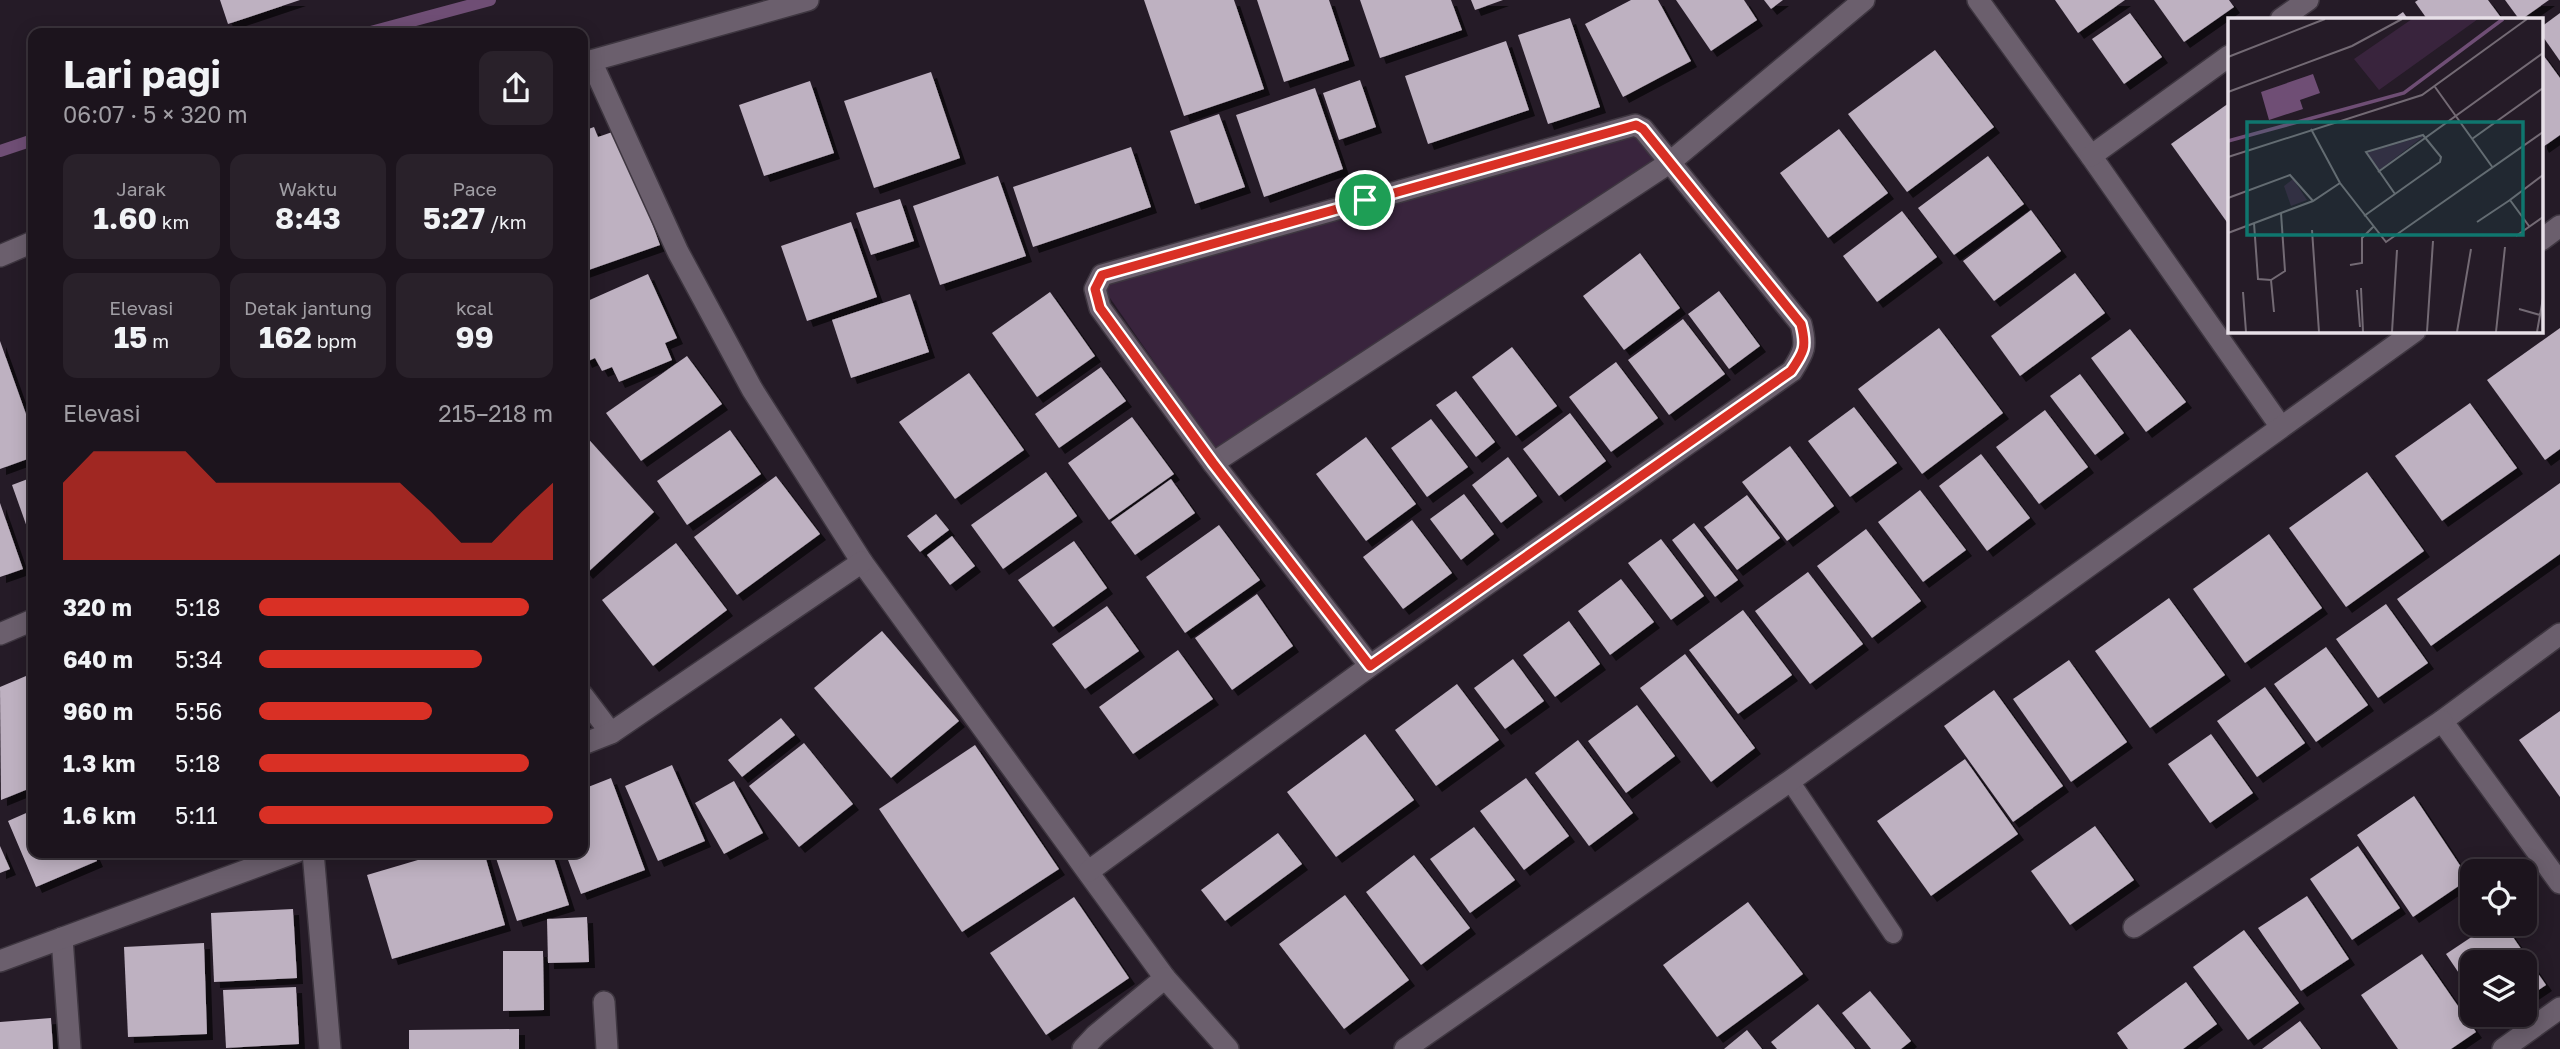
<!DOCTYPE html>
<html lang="id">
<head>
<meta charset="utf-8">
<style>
  :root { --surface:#1c141d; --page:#29212a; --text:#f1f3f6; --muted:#a09ea4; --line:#3a333b; --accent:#d93025 }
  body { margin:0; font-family:"Golos Text",sans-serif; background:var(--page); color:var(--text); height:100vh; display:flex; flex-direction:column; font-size:26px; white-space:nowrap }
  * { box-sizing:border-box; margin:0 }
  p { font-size:23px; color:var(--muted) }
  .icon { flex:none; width:38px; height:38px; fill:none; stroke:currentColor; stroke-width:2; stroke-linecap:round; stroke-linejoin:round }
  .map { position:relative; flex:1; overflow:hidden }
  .sheet { position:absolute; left:28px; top:28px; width:560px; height:830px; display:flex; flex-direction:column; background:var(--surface); border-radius:14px; box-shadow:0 4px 18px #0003,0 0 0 2px var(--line) }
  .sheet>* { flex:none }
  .controls { position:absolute; left:2460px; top:859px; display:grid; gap:14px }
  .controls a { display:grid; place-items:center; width:77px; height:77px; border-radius:14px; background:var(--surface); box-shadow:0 4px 18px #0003,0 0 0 2px var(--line); font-size:35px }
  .pin { position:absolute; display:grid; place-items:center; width:60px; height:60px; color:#fff; margin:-30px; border:4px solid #fff; border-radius:50%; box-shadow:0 2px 7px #0007 }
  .round { display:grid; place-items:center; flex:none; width:74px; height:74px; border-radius:14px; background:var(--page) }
  .overview { display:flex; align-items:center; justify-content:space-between; height:119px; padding:0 35px }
  h1 { font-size:38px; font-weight:700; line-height:52px }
  .stats { display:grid; grid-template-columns:repeat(3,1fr); gap:10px; height:119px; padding:7px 35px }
  .stats div { display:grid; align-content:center; border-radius:14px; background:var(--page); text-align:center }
  .stats b { font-size:30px; font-weight:700 }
  .stats small { font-size:19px; font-weight:400 }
  .stats p { font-size:19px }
  .chart { height:196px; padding:14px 35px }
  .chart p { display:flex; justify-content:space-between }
  .chart svg { width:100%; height:126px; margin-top:7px; fill:var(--accent); opacity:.7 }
  ul { padding:0 35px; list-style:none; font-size:23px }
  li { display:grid; grid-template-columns:112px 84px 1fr; align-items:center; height:52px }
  li i { height:18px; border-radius:9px; background:var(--accent) }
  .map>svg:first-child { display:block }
  .green { fill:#39243d }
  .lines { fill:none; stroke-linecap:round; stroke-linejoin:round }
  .stream { stroke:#6f4e75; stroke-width:12 }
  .building { fill:#beb1c1; filter:url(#shadow) }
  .lane-casing { stroke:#3e3640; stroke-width:21 }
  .street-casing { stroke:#3e3640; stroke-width:24 }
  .lane { stroke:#6b5f6d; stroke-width:18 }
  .street { stroke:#6b5f6d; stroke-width:21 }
  .route-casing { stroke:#fff; stroke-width:14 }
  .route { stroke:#d93025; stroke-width:9 }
  .inset-river { fill:none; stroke:#6f4e75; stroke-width:3.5 }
  .inset-road { fill:none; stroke:#736a74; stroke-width:2 }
  .view { fill:#0f766e; fill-opacity:0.15; stroke:#0f766e; stroke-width:3.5 }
  .inset-edge { fill:none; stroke:#e7e0e8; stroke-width:3.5 }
</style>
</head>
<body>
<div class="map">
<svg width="2560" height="1049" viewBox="0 0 2560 1049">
  <defs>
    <filter id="shadow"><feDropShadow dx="6" dy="6" stdDeviation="0" flood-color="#0009"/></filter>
  </defs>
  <rect width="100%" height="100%" fill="#251b27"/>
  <path class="green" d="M1643,134L1665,164L1216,451L1101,285Z"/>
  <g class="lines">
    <g class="stream">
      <path d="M367,33L490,0"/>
      <path d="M0,151L33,140"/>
    </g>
  </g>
  <g class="building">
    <path d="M220,0H300L228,24Z"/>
    <path d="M1144,0H1234L1264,89L1184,116Z"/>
    <path d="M1257,0H1329L1349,60L1284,82Z"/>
    <path d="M1360,0H1451L1462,30L1380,58Z"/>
    <path d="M1471,0H1503L1475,10Z"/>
    <path d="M1631,0H1658L1691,61L1623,97L1585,24Z"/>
    <path d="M1676,0H1744L1757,20L1711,51Z"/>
    <path d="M1764,0H1783L1771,9Z"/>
    <path d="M2055,0H2125L2078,33Z"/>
    <path d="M2154,0H2229L2234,7L2184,42Z"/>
    <path d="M2418,0H2488L2502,19H2427L2415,2Z"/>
    <path d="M2505,0H2549L2522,19H2519Z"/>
    <path d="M2403,12L2408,19H2393Z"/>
    <path d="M2130,13L2162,57L2124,84L2092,39Z"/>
    <path d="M2560,13V61L2541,34V27Z"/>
    <path d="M1570,18L1600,107L1548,124L1518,35Z"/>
    <path d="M1506,41L1529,110L1428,144L1405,76Z"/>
    <path d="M1935,50L1994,127L1907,192L1848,114Z"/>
    <path d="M2541,52L2560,78V135L2543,147L2541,143Z"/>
    <path d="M931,72L960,158L874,188L844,101Z"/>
    <path d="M1360,80L1376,127L1339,140L1323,93Z"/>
    <path d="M810,81L834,153L764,176L739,105Z"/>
    <path d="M1315,88L1343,169L1264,197L1236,115Z"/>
    <path d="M2229,103V225L2171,144Z"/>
    <path d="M1219,114L1245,187L1195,204L1170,131Z"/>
    <path d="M594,127L598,137L618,130L660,245L583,272V131Z"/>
    <path d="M1839,129L1888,193L1828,238L1780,173Z"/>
    <path d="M1131,147L1151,207L1033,247L1013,187Z"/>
    <path d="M1988,156L2024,204L1954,255L1918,208Z"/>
    <path d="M998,176L1026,256L940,285L913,206Z"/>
    <path d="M900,199L914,241L871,255L856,213Z"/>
    <path d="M2031,210L2061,251L1994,301L1963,261Z"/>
    <path d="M1902,211L1937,257L1877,302L1843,256Z"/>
    <path d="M851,222L877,297L807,321L781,246Z"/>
    <path d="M1640,253L1680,308L1624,350L1583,296Z"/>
    <path d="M2075,273L2105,313L2020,376L1991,336Z"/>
    <path d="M648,274L677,338L665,343L672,360L619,382L612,367L602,371L595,358L586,362L583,354V303Z"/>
    <path d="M1719,291L1760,346L1729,369L1688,314Z"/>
    <path d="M1050,292L1095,356L1037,397L992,333Z"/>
    <path d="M910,294L929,352L851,378L832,320Z"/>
    <path d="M1683,319L1725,374L1669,415L1628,360Z"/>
    <path d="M1939,328L2003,413L1922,474L1858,389Z"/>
    <path d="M2560,328V449L2545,460L2487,380Z"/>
    <path d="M2130,329L2186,402L2146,432L2091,358Z"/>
    <path d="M0,341L26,414L33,412V457L0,469Z"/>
    <path d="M1512,347L1557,406L1516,436L1472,377Z"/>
    <path d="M687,356L722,404L641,461L606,413Z"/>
    <path d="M1616,362L1658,418L1611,452L1569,397Z"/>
    <path d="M1101,367L1126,401L1059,448L1035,414Z"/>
    <path d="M969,373L1024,450L955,499L899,422Z"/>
    <path d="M2080,374L2124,433L2095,455L2050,396Z"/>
    <path d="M1456,391L1495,442L1476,457L1436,405Z"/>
    <path d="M2470,403L2517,468L2442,521L2395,456Z"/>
    <path d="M1854,407L1897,463L1850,497L1808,441Z"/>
    <path d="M2045,410L2088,467L2039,504L1996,447Z"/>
    <path d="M1570,413L1606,461L1559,496L1523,449Z"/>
    <path d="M1132,417L1174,474L1109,520L1068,463Z"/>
    <path d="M1431,419L1468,467L1427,497L1391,448Z"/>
    <path d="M730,430L761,474L687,525L657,481Z"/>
    <path d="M583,433L654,512L587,573L583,568Z"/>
    <path d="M1366,437L1416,504L1366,541L1316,474Z"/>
    <path d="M1790,446L1834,506L1787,541L1742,482Z"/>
    <path d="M1981,454L2030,518L1987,551L1939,486Z"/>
    <path d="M1508,457L1537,496L1501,523L1472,485Z"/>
    <path d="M1046,472L1077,516L1003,569L971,525Z"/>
    <path d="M2367,472L2424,551L2346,607L2289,528Z"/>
    <path d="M776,476L820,534L737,595L694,537Z"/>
    <path d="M33,477V544L12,485Z"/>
    <path d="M1171,479L1195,513L1135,555L1111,522Z"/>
    <path d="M2560,483V554L2431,646L2397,599Z"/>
    <path d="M1920,490L1966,550L1923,582L1878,522Z"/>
    <path d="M1464,494L1494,534L1461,560L1430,519Z"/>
    <path d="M1747,495L1780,538L1737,570L1704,527Z"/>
    <path d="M0,503L23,569L0,577Z"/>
    <path d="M936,514L949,530L920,552L907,536Z"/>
    <path d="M1412,520L1452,573L1403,609L1363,557Z"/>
    <path d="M1694,523L1738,580L1715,597L1672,540Z"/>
    <path d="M1219,525L1260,580L1185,633L1146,577Z"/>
    <path d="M1866,529L1921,601L1872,638L1817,566Z"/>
    <path d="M2269,534L2322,608L2245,663L2193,589Z"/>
    <path d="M952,536L975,566L950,585L927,555Z"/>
    <path d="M1661,539L1704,596L1671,620L1628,563Z"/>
    <path d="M1074,541L1107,588L1053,627L1018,580Z"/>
    <path d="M676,543L727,610L653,666L602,600Z"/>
    <path d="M1808,572L1863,644L1810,684L1755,611Z"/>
    <path d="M1621,579L1654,622L1610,655L1578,611Z"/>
    <path d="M1257,594L1293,646L1232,690L1195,638Z"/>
    <path d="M2169,598L2225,675L2150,728L2095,651Z"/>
    <path d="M2386,604L2428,663L2378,698L2336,639Z"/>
    <path d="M1107,606L1139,651L1085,689L1052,644Z"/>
    <path d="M1743,610L1792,675L1738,714L1689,650Z"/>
    <path d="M1569,621L1600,664L1555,697L1523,655Z"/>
    <path d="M882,631L959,721L891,778L814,688Z"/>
    <path d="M2326,647L2368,705L2316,742L2274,684Z"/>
    <path d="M1178,650L1213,699L1133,754L1099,707Z"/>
    <path d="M1685,654L1755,748L1711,782L1640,688Z"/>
    <path d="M1513,659L1544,701L1505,729L1474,688Z"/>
    <path d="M2069,660L2127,742L2071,782L2013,699Z"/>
    <path d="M26,676L33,693V787L1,800L0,687Z"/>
    <path d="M1457,684L1499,740L1436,786L1395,730Z"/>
    <path d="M2265,687L2305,743L2257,777L2217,721Z"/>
    <path d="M1994,690L2063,786L2013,822L1944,726Z"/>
    <path d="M1637,705L1675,756L1626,793L1588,741Z"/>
    <path d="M2560,711V797L2519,740Z"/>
    <path d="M781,718L795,735L742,777L728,760Z"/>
    <path d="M1365,734L1414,800L1336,857L1287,792Z"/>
    <path d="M2211,734L2253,793L2210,823L2168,764Z"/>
    <path d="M1578,740L1633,813L1589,846L1535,773Z"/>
    <path d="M804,743L853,804L799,847L749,786Z"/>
    <path d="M975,745L1059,869L962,932L879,809Z"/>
    <path d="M1965,759L2018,834L1931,896L1877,821Z"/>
    <path d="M672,765L705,841L658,861L625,786Z"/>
    <path d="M611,778L645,870L581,894L565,852H583V789Z"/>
    <path d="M1526,778L1569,836L1524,870L1480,811Z"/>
    <path d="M734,781L763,833L724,854L695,803Z"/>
    <path d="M2414,796L2469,879L2413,917L2357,835Z"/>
    <path d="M33,810V852H93L97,861L36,887L8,821Z"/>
    <path d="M2095,826L2134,880L2070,925L2031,871Z"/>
    <path d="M1474,827L1515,880L1470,913L1430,859Z"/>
    <path d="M1278,833L1302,864L1225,921L1201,890Z"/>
    <path d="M0,846L10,869L0,873Z"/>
    <path d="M2358,846L2400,908L2352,940L2310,879Z"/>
    <path d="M445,852H484L505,925L392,959L367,875Z"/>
    <path d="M494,852H552L569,905L517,921Z"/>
    <path d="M1414,855L1470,928L1421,965L1366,892Z"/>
    <path d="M1345,895L1409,980L1344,1029L1279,944Z"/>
    <path d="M2307,896L2349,959L2301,991L2258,928Z"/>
    <path d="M1074,897L1129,978L1046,1035L990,953Z"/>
    <path d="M1748,902L1803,974L1717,1037L1663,965Z"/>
    <path d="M293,909L297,978L214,982L211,913Z"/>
    <path d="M587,917L589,962L548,963L547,919Z"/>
    <path d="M2491,924H2504L2546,985L2525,999V962H2473V994L2446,954Z"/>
    <path d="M2244,930L2299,1003L2248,1040L2193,967Z"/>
    <path d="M204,943L207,1034L128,1037L124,947Z"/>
    <path d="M503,951H543L544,1010L503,1011Z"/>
    <path d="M2422,954L2476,1032L2451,1049H2398L2361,995Z"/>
    <path d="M2186,982L2217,1024L2183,1049H2128L2117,1033Z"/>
    <path d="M296,987L299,1044L226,1048L223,990Z"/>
    <path d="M1870,991L1911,1041L1901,1049H1871L1842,1013Z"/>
    <path d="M1818,1004L1855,1049H1777L1771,1042Z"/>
    <path d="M2487,1015H2501L2491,1022Z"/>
    <path d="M51,1018L53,1049H0V1022Z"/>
    <path d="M2300,1021L2321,1049H2262Z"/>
    <path d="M519,1029V1049H409V1030Z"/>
    <path d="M1747,1030L1762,1049H1724Z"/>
  </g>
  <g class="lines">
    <defs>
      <path id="lane" d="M1790,781L1893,934"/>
      <g id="street">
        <path d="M1978,0L2091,156L2281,427"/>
        <path d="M2281,19L2308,0"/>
        <path d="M591,61L678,252L752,389L862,562L1165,978L1228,1049"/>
        <path d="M583,63L808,0"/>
        <path d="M2091,156L2229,56"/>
        <path d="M2541,240L2560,226"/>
        <path d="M0,256L33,242"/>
        <path d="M1213,463L1669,163L1864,0"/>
        <path d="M0,634L33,620"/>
        <path d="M2560,634L2442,721L2560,883"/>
        <path d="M583,696L611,733"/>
        <path d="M583,744L611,733L862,562"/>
        <path d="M313,852L330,1049"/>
        <path d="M1089,871L1370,666L1792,371C1804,352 1807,347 1801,324L1643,129L1635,125L1102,275L1095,289L1100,308L1213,463L1370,666"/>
        <path d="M2134,927L2442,721"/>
        <path d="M62,938L70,1049"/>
        <path d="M0,961L296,852"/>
        <path d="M604,1002L607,1049"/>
        <path d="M1083,1049L1096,1035L1165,978"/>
        <path d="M1405,1049L1790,781L2415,331"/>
        <path d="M2503,1049L2560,1008"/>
      </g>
    </defs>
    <use href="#lane" class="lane-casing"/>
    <use href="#street" class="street-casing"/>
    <use href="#lane" class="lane"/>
    <use href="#street" class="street"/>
  </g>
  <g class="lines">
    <defs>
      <path id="route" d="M1636,125L1643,129L1801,324C1807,347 1804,352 1791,371L1370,666L1213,463L1100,308L1095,289L1102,275Z"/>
    </defs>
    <use href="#route" class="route-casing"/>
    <use href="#route" class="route"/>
  </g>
  <g transform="translate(2228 18)">
    <rect width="315" height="315" fill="#251b27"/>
    <path d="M184,1H250L151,72L126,41ZM196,118L150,153L138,135ZM65,161L79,182L63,188L56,168Z" fill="#39243d"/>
    <path d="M85,56L92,75L72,82L75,91L41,102L33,74Z" fill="#6f4e75"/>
    <path class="inset-river" d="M0,123L176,75L275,1"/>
    <path class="inset-road" d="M0,39L97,1M207,69L265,150M0,74L124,28L174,1M83,111L112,165L158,224L315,114M244,121L315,70M0,139L194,77L299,1M150,154L315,35M0,180L62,157L85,183M136,198L212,144L213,139L195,117L138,134L167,176M249,204L282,182M26,205L30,261L43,262L57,253L53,195M301,208L282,182L315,157M84,212L91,314M0,215L85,183L112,165M288,218L315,199M122,247L134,245V220L145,209M43,262L46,294M133,270L135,314M129,272L132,309M15,274L18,314M291,291L312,297M164,314L169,232M199,314L205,223M229,314L243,231M268,314L277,229M309,314L315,280"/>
    <path class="view" d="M19,104H295V217H19Z"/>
    <rect width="315" height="315" class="inset-edge"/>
  </g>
</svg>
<div class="controls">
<a><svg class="icon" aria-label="locate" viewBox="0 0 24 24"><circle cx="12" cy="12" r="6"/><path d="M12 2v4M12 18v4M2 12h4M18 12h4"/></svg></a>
<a><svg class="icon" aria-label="layers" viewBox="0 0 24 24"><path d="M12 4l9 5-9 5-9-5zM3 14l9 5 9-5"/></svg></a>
</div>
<div class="pin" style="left:1365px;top:200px;background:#1e9e55"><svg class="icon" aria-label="arrive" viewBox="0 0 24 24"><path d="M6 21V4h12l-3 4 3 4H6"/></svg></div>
<section class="sheet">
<div class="overview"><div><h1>Lari pagi</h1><p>06:07 · 5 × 320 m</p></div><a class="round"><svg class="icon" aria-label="share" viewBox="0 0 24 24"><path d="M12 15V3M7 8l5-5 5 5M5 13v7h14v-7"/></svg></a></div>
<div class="stats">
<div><p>Jarak</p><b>1.60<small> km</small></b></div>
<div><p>Waktu</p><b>8:43</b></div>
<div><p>Pace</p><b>5:27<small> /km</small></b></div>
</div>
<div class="stats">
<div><p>Elevasi</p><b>15<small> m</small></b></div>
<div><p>Detak jantung</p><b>162<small> bpm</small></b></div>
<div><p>kcal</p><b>99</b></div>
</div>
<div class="chart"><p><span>Elevasi</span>215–218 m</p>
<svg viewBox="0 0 160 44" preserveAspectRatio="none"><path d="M0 44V17L10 6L20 6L30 6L40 6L50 17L60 17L70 17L80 17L90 17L100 17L110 17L120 27L130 38L140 38L150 27L160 17V44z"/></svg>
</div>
<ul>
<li><b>320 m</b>5:18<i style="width:92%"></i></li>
<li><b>640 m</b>5:34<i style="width:76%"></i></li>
<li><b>960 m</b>5:56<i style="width:59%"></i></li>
<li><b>1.3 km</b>5:18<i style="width:92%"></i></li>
<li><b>1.6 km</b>5:11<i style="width:100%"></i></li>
</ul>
</section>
</div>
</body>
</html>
